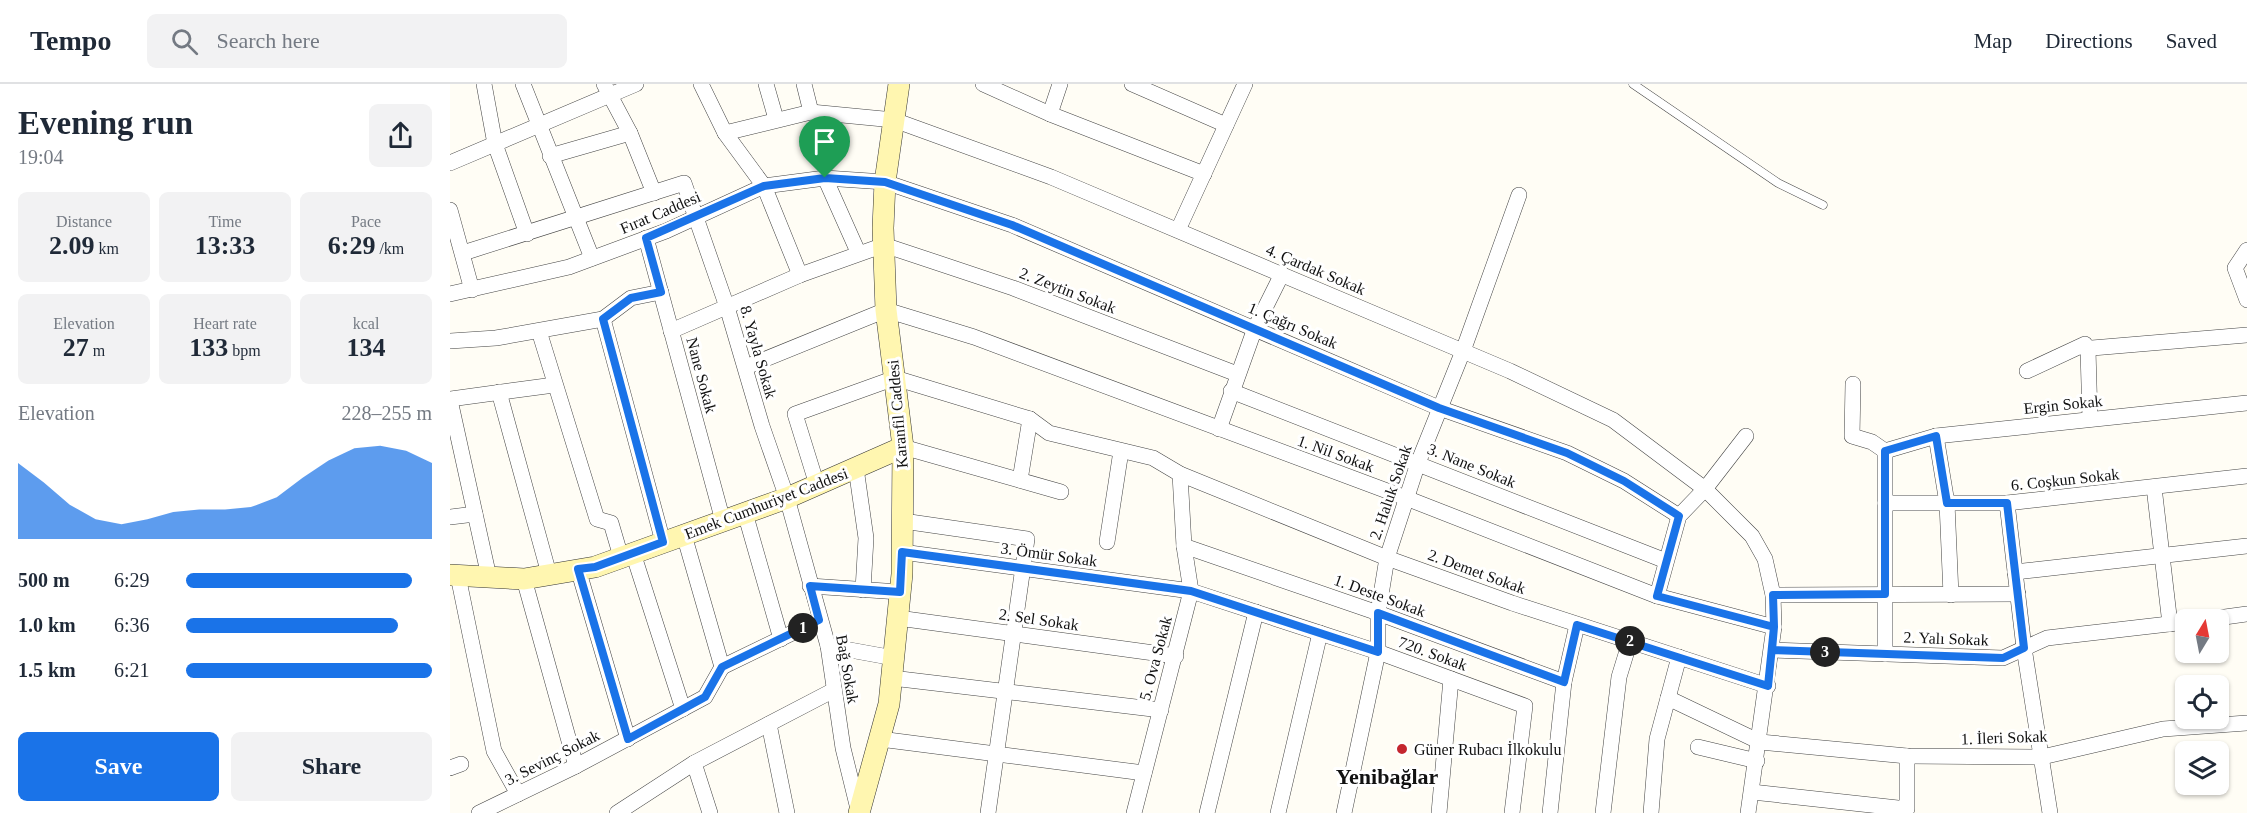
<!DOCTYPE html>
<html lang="en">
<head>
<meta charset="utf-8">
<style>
  :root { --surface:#fff; --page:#f2f2f3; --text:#1f2937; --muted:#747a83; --line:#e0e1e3; --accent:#1a73e8 }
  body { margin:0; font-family:"Times New Roman",serif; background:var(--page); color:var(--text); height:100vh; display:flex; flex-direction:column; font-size:22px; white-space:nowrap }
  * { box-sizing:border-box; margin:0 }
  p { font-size:20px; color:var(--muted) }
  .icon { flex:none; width:33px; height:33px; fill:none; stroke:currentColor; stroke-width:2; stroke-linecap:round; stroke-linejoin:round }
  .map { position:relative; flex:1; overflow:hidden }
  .details { display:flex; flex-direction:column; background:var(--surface); width:450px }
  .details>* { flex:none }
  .needle { width:39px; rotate:10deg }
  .tools { position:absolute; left:1725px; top:525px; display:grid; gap:12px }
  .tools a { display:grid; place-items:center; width:54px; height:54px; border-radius:9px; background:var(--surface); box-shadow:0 2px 4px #0004; font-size:30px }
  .pin { position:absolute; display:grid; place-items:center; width:51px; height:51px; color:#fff; margin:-62px -26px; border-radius:50% 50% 50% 0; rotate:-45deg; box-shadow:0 0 6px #0007 }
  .pin .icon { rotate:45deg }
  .km { position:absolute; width:30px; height:30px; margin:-15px; border-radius:50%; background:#222; color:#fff; font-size:16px; line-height:30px; text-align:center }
  .round { display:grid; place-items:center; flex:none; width:63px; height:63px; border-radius:9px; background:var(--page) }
  .overview { display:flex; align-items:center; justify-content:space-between; height:102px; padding:0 18px }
  h1 { font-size:33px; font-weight:600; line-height:45px }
  .stats { display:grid; grid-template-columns:repeat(3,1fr); gap:9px; height:102px; padding:6px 18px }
  .stats div { display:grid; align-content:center; border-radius:9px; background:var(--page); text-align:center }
  .stats b { font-size:26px; font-weight:600 }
  .stats small { font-size:16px; font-weight:400 }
  .stats p { font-size:16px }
  .chart { height:168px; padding:12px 18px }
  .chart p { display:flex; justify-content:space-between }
  .chart svg { width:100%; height:108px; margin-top:6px; fill:var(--accent); opacity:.7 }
  .cta { display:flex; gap:12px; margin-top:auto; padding:12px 18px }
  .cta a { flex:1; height:69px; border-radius:9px; background:var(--accent); color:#fff; font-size:24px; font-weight:600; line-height:69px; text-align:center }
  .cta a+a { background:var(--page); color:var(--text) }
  ul { padding:0 18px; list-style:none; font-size:20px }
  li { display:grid; grid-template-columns:96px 72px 1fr; align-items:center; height:45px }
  li i { height:15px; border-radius:8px; background:var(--accent) }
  header { display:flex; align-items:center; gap:36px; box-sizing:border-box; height:84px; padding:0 30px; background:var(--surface); border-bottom:2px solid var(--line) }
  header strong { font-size:28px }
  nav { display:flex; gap:33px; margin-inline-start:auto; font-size:21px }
  .search { width:420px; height:54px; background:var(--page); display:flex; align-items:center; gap:15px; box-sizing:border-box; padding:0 21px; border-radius:9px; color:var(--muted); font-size:22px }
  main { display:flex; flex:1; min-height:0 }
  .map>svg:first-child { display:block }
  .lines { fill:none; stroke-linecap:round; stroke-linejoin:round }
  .lane-casing { stroke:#444; stroke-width:9 }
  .street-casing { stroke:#444; stroke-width:16 }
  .secondary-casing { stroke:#333; stroke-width:22 }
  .lane { stroke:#fff; stroke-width:8 }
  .street { stroke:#fff; stroke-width:15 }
  .secondary { stroke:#fff6b0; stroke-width:21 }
  .route-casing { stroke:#fff; stroke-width:12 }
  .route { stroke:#1a73e8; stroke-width:8 }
  .poi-dot { fill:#c4262e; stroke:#fff; stroke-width:2 }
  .labels { text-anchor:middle; stroke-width:6; stroke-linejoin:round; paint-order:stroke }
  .street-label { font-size:16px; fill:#111; stroke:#fff }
  .poi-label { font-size:16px; fill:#111; stroke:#fff; text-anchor:start }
  .district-label { font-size:22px; font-weight:bold; fill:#111; stroke:#fff }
</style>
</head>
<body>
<header>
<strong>Tempo</strong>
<div class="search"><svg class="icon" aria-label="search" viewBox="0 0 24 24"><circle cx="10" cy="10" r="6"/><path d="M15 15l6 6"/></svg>Search here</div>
<nav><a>Map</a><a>Directions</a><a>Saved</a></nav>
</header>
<main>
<section class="details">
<div class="overview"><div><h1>Evening run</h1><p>19:04</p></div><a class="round"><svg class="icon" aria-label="share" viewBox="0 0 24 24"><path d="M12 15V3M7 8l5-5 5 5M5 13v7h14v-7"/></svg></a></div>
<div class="stats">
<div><p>Distance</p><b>2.09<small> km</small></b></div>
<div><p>Time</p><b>13:33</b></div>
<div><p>Pace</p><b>6:29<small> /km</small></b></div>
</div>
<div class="stats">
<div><p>Elevation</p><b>27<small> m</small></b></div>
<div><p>Heart rate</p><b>133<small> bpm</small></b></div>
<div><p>kcal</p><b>134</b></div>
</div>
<div class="chart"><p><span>Elevation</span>228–255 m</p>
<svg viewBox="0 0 160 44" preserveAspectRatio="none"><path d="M0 44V13L10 21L20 30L30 36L40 38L50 36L60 33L70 32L80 32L90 31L100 27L110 19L120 12L130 7L140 6L150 8L160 13V44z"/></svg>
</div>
<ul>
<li><b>500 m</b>6:29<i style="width:92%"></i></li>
<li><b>1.0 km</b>6:36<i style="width:86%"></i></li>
<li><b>1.5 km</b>6:21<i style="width:100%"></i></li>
</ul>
<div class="cta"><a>Save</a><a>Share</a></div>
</section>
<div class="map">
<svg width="1797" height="729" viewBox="0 0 1797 729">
  <rect width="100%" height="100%" fill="#fffdf5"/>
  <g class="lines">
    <defs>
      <path id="lane" d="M1183,0L1328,99L1373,121"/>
      <g id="street">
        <path d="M34,0L45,60L77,150"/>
        <path d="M73,0L142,174"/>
        <path d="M154,0L180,49L204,109"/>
        <path d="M251,0L275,49L314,102L350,191"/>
        <path d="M316,0L326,35"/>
        <path d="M354,0L361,28"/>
        <path d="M533,0L600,30L754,90"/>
        <path d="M682,0L776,41"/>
        <path d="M600,30L610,0"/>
        <path d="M275,49L361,28L444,36L601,93L1060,287L1163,336L1255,405L1302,452L1315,475L1323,511L1324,543L1298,729"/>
        <path d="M100,72L180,49"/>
        <path d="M0,79L186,0"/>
        <path d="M375,94L408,168"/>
        <path d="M0,126L22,206"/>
        <path d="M728,146L795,0"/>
        <path d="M196,154L273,437"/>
        <path d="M1797,166L1785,184L1797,216"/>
        <path d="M13,169L234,99L277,223L312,342L337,414L378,562L393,664L409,729"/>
        <path d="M0,210L119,183L216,147L314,102L375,94L435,98L562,141L989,324L1117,369L1174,397L1229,432"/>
        <path d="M153,235L213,458"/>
        <path d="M89,247L147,435L161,439L171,473"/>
        <path d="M221,247L350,191L434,161L563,204L787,290"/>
        <path d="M0,257L46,254L153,235L181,214L211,208"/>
        <path d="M1638,266L1642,264L1797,251"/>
        <path d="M296,283L436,226L524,253L956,414L1207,512L1324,543"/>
        <path d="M1577,287L1635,260L1638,266L1640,335"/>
        <path d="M1403,300L1402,352L1422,358L1435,367"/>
        <path d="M781,307L1216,477"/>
        <path d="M49,308L99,490"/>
        <path d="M0,315L104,301"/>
        <path d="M0,316L39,493"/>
        <path d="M769,345L805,244L832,190"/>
        <path d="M1486,352L1497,419L1501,511"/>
        <path d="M453,363L611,408"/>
        <path d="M1435,367L1486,352L1797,319"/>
        <path d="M1435,367V570"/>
        <path d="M406,384L416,454L413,506"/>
        <path d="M570,396L580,335"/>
        <path d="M367,401L345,330L445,294L580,335L599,349L703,374L730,390L937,474L1062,519L1318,602"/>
        <path d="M1704,403L1720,540"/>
        <path d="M1435,419H1557L1797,392"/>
        <path d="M1557,419L1574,564L1600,729"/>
        <path d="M295,429L331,555"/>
        <path d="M0,433L25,430"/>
        <path d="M453,437L577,455L538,729"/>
        <path d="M234,451L272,583"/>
        <path d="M657,458L671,367"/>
        <path d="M734,462L928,529L1114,598"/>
        <path d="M452,468L741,507L928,568L1075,622L1062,729"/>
        <path d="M183,469L233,625"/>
        <path d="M128,485L178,655"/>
        <path d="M1565,488L1797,462"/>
        <path d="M8,492L44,667L68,710"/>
        <path d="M74,495L126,682"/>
        <path d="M360,502L450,508"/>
        <path d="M1323,511L1568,510"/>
        <path d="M1207,512L1229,432L1255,405L1296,352"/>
        <path d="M448,534L726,572"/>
        <path d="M1753,536L1797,530"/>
        <path d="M378,562L444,574"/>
        <path d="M1322,566L1553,574L1597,554L1736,538"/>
        <path d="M272,583L369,536"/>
        <path d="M442,594L711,626"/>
        <path d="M1218,614L1310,658L1457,672L1592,673L1713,645L1797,639"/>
        <path d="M319,640L337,729"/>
        <path d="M430,655L694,689"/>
        <path d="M1248,663L1307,677"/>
        <path d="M244,679L260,729"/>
        <path d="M0,684L11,680"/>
        <path d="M1302,708L1457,725V672"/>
        <path d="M29,729L126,682L255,613L272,583"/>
        <path d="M167,729L244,679L384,606"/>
        <path d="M684,729L741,507L734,462L730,390"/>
        <path d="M757,729L806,528"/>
        <path d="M828,729L870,549"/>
        <path d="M894,729L928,568V529L937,474L968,379L1013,267L1069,111"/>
        <path d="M989,729L1001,595"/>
        <path d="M1100,729L1114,598L1127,541"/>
        <path d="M1153,729L1169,593L1180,557"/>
        <path d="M1201,729L1207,655L1229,573"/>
      </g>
      <g id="secondary">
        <path d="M0,491L74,495L145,483L337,414L453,363"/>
        <path d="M409,729L439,620L452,490L453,363L436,226L433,144L435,98L449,0"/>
      </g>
    </defs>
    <use href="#lane" class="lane-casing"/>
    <use href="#street" class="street-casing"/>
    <use href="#secondary" class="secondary-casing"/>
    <use href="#lane" class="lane"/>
    <use href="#street" class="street"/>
    <use href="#secondary" class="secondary"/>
  </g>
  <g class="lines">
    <defs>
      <path id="route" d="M375,94L314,102L196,154L211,208L181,214L153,235L213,458L145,483L128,485L178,655L255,613L272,583L369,536L360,502L450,508L452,468L741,507L928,568V529L1114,598L1127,541L1318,602L1324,543L1323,511L1435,510V367L1486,352L1497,419H1557L1574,564L1553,574L1322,566L1324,543L1207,512L1229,432L1174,397L1117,369L989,324L562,141L435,98L375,94"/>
    </defs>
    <use href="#route" class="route-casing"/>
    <use href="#route" class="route"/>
  </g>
  <circle class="poi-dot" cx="952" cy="665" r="6"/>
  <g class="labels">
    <g class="street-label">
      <text transform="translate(210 128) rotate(-23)" y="6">Fırat Caddesi</text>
      <text transform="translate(866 185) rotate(23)" y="6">4. Çardak Sokak</text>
      <text transform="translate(618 206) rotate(21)" y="6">2. Zeytin Sokak</text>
      <text transform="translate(843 241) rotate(23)" y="6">1. Çağrı Sokak</text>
      <text transform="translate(309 268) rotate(74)" y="6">8. Yayla Sokak</text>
      <text transform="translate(252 291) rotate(75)" y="6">Nane Sokak</text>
      <text transform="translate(1613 320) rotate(-6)" y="6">Ergin Sokak</text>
      <text transform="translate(447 330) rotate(-95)" y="6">Karanfil Caddesi</text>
      <text transform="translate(886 369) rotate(20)" y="6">1. Nil Sokak</text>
      <text transform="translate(1022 381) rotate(22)" y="6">3. Nane Sokak</text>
      <text transform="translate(1615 395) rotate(-6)" y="6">6. Coşkun Sokak</text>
      <text transform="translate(940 408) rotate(-71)" y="6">2. Haluk Sokak</text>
      <text transform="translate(316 419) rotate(-21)" y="6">Emek Cumhuriyet Caddesi</text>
      <text transform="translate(599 470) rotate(8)" y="6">3. Ömür Sokak</text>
      <text transform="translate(1027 487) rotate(20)" y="6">2. Demet Sokak</text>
      <text transform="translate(930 511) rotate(20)" y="6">1. Deste Sokak</text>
      <text transform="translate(589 535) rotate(8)" y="6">2. Sel Sokak</text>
      <text transform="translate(1496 554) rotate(2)" y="6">2. Yalı Sokak</text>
      <text transform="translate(983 569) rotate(20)" y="6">720. Sokak</text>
      <text transform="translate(705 574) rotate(-75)" y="6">5. Ova Sokak</text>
      <text transform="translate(398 585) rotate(80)" y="6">Bağ Sokak</text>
      <text transform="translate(1554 653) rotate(-2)" y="6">1. İleri Sokak</text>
      <text transform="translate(102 673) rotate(-27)" y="6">3. Sevinç Sokak</text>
    </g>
    <g class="poi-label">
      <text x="964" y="671">Güner Rubacı İlkokulu</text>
    </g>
    <g class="district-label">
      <text x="937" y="700">Yenibağlar</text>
    </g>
  </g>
</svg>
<div class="tools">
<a><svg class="needle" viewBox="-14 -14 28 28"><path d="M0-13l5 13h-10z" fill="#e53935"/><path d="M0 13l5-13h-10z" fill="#747a83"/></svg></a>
<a><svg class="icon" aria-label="locate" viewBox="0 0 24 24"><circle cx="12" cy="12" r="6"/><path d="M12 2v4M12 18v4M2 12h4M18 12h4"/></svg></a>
<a><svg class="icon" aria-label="layers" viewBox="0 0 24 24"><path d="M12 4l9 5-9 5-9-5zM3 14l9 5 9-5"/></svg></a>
</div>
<div class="pin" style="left:375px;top:94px;background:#1e9e55"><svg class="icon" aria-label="arrive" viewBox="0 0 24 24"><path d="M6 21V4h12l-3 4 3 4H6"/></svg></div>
<b class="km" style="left:353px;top:544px">1</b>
<b class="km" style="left:1180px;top:557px">2</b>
<b class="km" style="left:1375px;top:568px">3</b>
</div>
</main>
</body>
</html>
